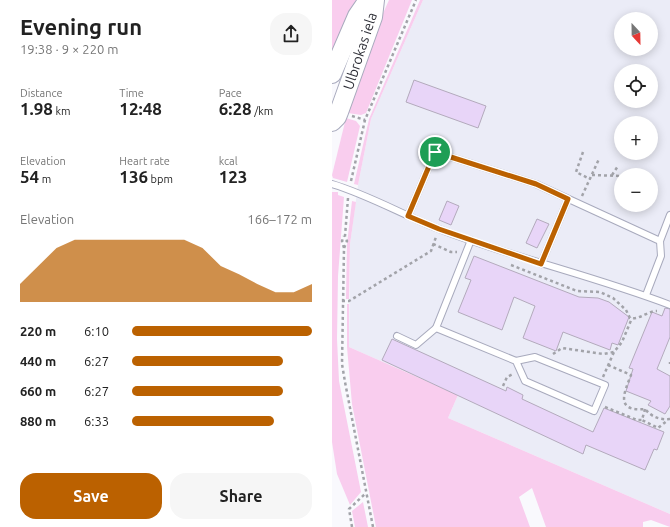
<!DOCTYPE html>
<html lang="en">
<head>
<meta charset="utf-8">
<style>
  :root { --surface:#fff; --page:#f6f6f6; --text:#222; --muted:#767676; --accent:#bb6100 }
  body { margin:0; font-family:Ubuntu,sans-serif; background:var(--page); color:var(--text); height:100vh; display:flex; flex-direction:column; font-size:15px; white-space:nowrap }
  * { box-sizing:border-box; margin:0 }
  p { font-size:13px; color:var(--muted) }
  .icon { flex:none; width:22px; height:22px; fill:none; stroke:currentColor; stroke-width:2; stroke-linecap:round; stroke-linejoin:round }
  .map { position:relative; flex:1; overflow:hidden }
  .side { display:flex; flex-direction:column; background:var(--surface); width:332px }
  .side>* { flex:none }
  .needle { width:26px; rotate:158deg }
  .controls { position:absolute; left:282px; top:12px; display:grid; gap:8px }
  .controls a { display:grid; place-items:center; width:44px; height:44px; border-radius:50%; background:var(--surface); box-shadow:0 2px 10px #0003; font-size:20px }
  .pin { position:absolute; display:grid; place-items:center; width:34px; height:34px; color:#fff; margin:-17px; border:2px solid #fff; border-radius:50%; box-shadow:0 1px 4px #0007 }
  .round { display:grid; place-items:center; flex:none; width:42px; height:42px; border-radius:16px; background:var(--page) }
  .headline { display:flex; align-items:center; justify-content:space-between; height:68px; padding:0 20px }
  h1 { font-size:22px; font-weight:600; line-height:30px }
  .metrics { display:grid; grid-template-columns:repeat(3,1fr); gap:6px; height:68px; padding:4px 20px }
  .metrics div { display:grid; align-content:center }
  .metrics b { font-size:17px; font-weight:600 }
  .metrics small { font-size:11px; font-weight:400 }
  .metrics p { font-size:11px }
  .chart { height:112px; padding:8px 20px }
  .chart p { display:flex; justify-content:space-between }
  .chart svg { width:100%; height:72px; margin-top:4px; fill:var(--accent); opacity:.7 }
  .cta { display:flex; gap:8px; margin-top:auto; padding:8px 20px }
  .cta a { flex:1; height:46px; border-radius:16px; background:var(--accent); color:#fff; font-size:16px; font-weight:600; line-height:46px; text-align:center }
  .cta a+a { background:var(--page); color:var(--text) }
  ul { padding:0 20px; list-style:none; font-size:13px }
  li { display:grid; grid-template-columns:64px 48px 1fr; align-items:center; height:30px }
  li i { height:10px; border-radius:5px; background:var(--accent) }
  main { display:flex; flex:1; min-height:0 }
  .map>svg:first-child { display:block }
  .built { fill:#ebecf7; fill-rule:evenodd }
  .green { fill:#f9cdee }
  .building { fill:#e8d5f8; stroke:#b3aabc }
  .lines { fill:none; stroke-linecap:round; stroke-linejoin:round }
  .service-casing { stroke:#a8aabd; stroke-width:8 }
  .secondary-casing { stroke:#a8aabd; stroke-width:20 }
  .path { stroke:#a2a3a9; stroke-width:2.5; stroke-dasharray:3 3; stroke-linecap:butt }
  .service { stroke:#fff; stroke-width:6 }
  .secondary { stroke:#fff; stroke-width:18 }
  .route-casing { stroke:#fff; stroke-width:8 }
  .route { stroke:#bb6100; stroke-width:5 }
  .labels { text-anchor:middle; stroke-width:3; stroke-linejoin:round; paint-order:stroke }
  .street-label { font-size:14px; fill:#2f3038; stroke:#fff }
</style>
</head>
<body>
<main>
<section class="side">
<div class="headline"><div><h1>Evening run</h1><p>19:38 · 9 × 220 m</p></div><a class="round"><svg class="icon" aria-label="share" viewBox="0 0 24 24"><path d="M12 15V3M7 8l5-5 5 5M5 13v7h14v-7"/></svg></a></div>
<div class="metrics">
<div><p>Distance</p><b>1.98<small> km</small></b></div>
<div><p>Time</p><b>12:48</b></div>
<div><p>Pace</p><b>6:28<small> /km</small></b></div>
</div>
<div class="metrics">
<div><p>Elevation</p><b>54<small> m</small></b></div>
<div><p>Heart rate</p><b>136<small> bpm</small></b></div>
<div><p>kcal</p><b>123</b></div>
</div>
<div class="chart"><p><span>Elevation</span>166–172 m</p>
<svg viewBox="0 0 160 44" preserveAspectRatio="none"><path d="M0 44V33L10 22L20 11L30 6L40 6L50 6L60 6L70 6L80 6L90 6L100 11L110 22L120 27L130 33L140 38L150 38L160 33V44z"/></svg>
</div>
<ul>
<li><b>220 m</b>6:10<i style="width:100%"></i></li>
<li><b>440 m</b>6:27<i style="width:84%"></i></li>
<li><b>660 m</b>6:27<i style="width:84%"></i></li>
<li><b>880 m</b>6:33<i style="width:79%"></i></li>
</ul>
<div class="cta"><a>Save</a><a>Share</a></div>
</section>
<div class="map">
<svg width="338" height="527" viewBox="0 0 338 527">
  <rect width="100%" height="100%" fill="#f9f9fd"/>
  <path class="built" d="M91,0H338V514L116,418L126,395L17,347L18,244L26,185L39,119ZM289,19H319V49H289ZM289,71H319V101H289ZM289,123H319V153H289ZM289,175H319V205H289Z"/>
  <g class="green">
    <path d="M0,0H24L0,55Z"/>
    <path d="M57,0H80L34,113L29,115L16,113L36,47Z"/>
    <path d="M88,0H91L39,119L26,185L22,184L37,119Z"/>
    <path d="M14,118L24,121L28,126L15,182L1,178L0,175Z"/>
    <path d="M0,192H6V195L12,197L6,276L5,339L7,381L29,492L18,505L5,474L0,442Z"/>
    <path d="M20,201L24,202L18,244L17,299H14L15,244Z"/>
    <path d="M15,304H17V347L126,395L116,418L338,514V527L319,520L311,522V527H214L200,488L187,497L198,527H44L20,404L15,347Z"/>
    <path d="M31,502L36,527H23L20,511Z"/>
  </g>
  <g class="building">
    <path d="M82,80L154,106L146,128L74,102Z"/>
    <path d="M115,201L127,206L119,225L107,220Z"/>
    <path d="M205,219L217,224L205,248L194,243Z"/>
    <path d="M142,256L247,297L266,298L277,302L297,317L286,345L280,343L278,350L231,332L224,351L191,338L203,306L182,297L170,330L126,312L139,280L133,278Z"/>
    <path d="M333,308L338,309V337L325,369L338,376V406L333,414L316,405L319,401L294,391L301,369L297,368L320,312L330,316Z"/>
    <path d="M60,339L174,391L175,387L191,395L190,399L261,432L272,408L332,432L325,450L322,449L313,470L254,445L251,454L50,360Z"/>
  </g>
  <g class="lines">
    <defs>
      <g id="service">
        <path d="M0,184C37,195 71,215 107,229C182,258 262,276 338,305"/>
        <path d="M76,216L103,152L204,184L328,241"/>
        <path d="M139,240L104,328L184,361L203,357L273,385L262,411L193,381L184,361"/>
        <path d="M209,264L236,199"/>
        <path d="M314,295L329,256L328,241L338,215"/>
        <path d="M65,336L84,345L104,328"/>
      </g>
      <g id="secondary">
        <path d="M0,74L25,16L36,0"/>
        <path d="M0,122L5,117L7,112L41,17L43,0"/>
      </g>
    </defs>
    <use href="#service" class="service-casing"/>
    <use href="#secondary" class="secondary-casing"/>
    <g class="path">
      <path d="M20,116L33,120"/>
      <path d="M251,152L244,172L258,179"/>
      <path d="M260,175L289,176"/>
      <path d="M280,175L286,166"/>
      <path d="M19,181L33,120L84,0"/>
      <path d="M250,196L267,159"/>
      <path d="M16,198L13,236L15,241L12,248L10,364L13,382L41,527"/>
      <path d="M101,244L119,252H125"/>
      <path d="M12,248L10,241L12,236"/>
      <path d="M179,265L245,291L268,292L281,298L294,310L298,318C308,320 315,311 325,311"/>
      <path d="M10,301H17L99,251L104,237"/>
      <path d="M221,354L230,348L271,354L282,352"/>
      <path d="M338,362V364"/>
      <path d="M276,365L299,375C292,393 283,412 313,409C320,417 327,420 338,419"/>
      <path d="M271,377L282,352L290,342L300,318"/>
      <path d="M171,386L175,377L181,374"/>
      <path d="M273,407L305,420H310"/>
      <path d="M313,409L310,420L326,428L336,420"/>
      <path d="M20,527L17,509L34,493"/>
    </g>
    <use href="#service" class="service"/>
    <use href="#secondary" class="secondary"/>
  </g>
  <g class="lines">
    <defs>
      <path id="route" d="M103,152L204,184L236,199L209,264L107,229L76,216Z"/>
    </defs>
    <use href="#route" class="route-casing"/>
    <use href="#route" class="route"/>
  </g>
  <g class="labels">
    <g class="street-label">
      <text transform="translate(28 51) rotate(-72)" y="5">Ulbrokas iela</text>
    </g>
  </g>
</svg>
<div class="controls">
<a><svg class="needle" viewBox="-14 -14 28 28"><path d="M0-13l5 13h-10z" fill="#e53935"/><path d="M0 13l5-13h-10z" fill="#767676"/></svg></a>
<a><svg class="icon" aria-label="locate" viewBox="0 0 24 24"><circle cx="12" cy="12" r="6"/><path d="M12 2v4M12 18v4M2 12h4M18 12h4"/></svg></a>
<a>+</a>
<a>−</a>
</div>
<div class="pin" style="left:103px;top:152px;background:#1e9e55"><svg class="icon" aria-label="arrive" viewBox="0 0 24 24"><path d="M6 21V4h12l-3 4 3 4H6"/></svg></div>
</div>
</main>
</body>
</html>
